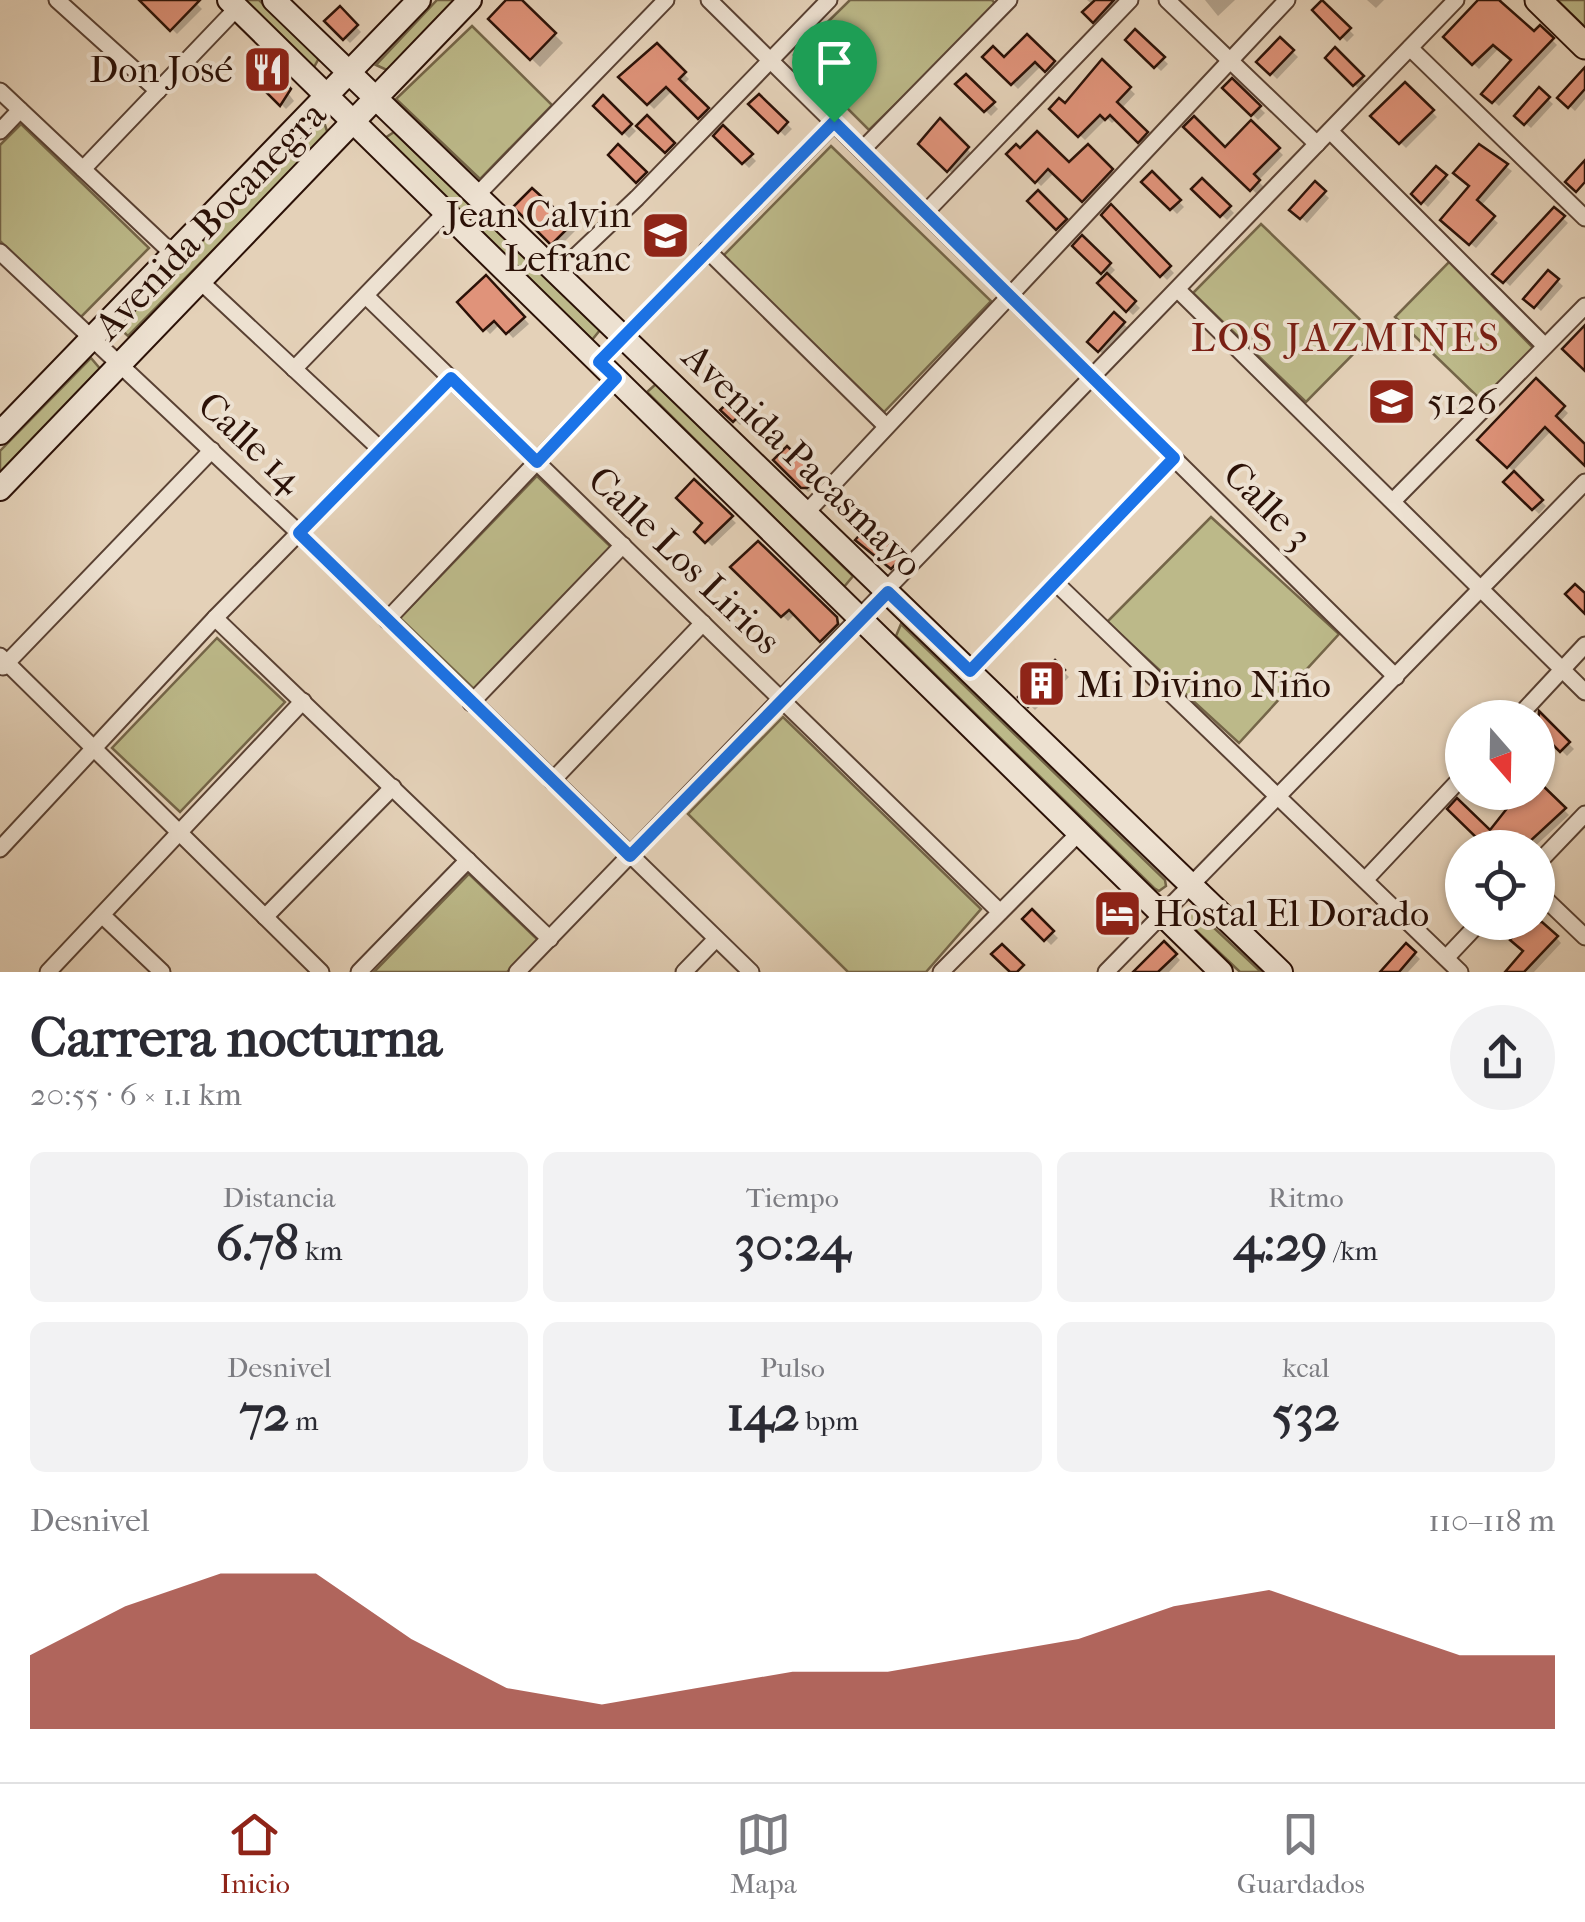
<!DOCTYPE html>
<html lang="es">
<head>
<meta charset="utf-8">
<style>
  :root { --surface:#fff; --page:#f2f2f3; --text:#2b2b33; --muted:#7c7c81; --line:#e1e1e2; --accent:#8f2418 }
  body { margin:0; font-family:"IM FELL French Canon",serif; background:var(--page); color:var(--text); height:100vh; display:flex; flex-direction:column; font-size:38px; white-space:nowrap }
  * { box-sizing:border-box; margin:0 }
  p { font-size:32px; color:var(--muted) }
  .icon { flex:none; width:55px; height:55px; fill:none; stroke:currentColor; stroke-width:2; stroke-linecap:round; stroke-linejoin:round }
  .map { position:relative; height:972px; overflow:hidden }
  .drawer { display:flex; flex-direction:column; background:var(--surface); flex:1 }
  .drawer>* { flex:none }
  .needle { width:65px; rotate:160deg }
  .tools { position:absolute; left:1445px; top:700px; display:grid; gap:20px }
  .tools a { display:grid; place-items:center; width:110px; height:110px; border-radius:50%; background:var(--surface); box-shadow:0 2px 8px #0004; font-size:50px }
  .pin { position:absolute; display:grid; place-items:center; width:85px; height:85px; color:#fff; margin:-102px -42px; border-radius:50% 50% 50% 0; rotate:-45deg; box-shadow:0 0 10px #0007 }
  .pin .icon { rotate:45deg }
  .round { display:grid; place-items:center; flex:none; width:105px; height:105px; border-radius:52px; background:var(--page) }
  .summary { display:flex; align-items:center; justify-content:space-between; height:170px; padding:0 30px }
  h1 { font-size:55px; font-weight:700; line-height:75px }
  .stats { display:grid; grid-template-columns:repeat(3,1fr); gap:15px; height:170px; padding:10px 30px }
  .stats div { display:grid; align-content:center; border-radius:15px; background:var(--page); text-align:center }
  .stats b { font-size:50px; font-weight:700 }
  .stats small { font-size:28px; font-weight:400 }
  .stats p { font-size:28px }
  .chart { height:280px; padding:20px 30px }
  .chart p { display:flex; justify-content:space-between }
  .chart svg { width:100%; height:180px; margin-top:10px; fill:var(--accent); opacity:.7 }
  .tab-bar { display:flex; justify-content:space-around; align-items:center; height:140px; border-top:2px solid var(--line); background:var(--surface); font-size:28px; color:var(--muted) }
  .tab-bar a { display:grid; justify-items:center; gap:5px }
  .tab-bar .current { color:var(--accent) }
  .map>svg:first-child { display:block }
  .green { fill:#bcb989; stroke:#746548; stroke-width:2.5 }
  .shadow { fill:#0003 }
  .building { fill:#e0937a; stroke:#2b1107; stroke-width:2.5 }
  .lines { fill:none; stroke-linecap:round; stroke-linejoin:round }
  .street-casing { stroke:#594133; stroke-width:19 }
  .secondary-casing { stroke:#2b1107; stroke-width:26 }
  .primary-casing { stroke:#2b1107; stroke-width:29 }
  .street { stroke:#ede1d1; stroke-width:15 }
  .secondary { stroke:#ede1d1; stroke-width:22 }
  .primary { stroke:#e4d1b8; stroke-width:25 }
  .route-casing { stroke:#fff; stroke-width:20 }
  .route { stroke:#1a73e8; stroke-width:12 }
  .labels { text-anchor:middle; stroke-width:8; stroke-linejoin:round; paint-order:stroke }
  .poi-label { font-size:38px; fill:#2b1107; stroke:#ede1d1; text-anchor:start }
  .street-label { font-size:38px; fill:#2b1107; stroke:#ede1d1 }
  .neighbourhood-label { font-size:40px; letter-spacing:2.5px; fill:#7a1f14; stroke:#ede1d1 }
</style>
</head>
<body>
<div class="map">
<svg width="1585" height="972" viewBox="0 0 1585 972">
  <rect width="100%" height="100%" fill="#e4d1b8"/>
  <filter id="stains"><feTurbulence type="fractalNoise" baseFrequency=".002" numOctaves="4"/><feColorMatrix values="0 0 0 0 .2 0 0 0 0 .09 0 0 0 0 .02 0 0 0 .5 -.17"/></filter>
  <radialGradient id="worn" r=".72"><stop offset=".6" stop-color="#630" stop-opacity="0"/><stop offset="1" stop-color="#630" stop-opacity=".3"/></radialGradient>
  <g class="green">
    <path d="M236,0H259L319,58L313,69Z"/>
    <path d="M437,0H456L389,71L376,65Z"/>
    <path d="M850,0H992L997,6L869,130L794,55Z"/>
    <path d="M1557,0H1585V27Z"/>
    <path d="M472,26L552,105L480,179L396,99Z"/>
    <path d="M315,123L325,125L328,134L128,336L117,326Z"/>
    <path d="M21,124L149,248L80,318L0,241V145Z"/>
    <path d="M394,132L600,330L592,340L385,138Z"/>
    <path d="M831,146L991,301L884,412L723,256Z"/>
    <path d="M1261,224L1374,333L1306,402L1193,293Z"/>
    <path d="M1449,262L1534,349L1482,401L1395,317Z"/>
    <path d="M91,358L102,371L0,476V451Z"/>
    <path d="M656,384L853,576L844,587L647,392Z"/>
    <path d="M537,476L611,547L474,689L400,618Z"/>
    <path d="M1211,517L1339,634L1239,743L1107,622Z"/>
    <path d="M901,624L1165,880L1166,886L1159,891L1154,888L896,636Z"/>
    <path d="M217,638L285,702L180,812L112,748Z"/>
    <path d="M783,717L981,909L926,972H848L688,814Z"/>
    <path d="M469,874L538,940L507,972H374Z"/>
    <path d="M1188,909L1195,910L1261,972H1240L1186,921Z"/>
  </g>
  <g class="shadow">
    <path d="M151,0H193L202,9L177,34L147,4Z"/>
    <path d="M510,0H519L563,43L540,67L491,19Z"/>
    <path d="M1087,0H1116L1120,5L1099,26L1086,12L1093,5Z"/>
    <path d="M1205,0H1235L1218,16Z"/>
    <path d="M1367,0H1384L1376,8Z"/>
    <path d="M1481,0H1502V5L1534,34L1540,28L1557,45L1499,106L1485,93L1514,61L1499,48L1479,69L1447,37Z"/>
    <path d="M1322,3L1354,35L1347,42L1315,10Z"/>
    <path d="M340,10L361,32L350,43L328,21Z"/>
    <path d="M1135,32L1168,64L1161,71L1128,40Z"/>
    <path d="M1027,37L1059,68L1052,76L1041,66L1018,89L986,57L1004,60Z"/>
    <path d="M1280,40L1298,57L1277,79L1260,62Z"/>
    <path d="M657,47L689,79L682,86L712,115L705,122L673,90L654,109L622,77Z"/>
    <path d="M1335,51L1367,83L1360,90L1328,58Z"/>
    <path d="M1102,63L1135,94L1121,109L1151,139L1145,146L1117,119L1112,123L1107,118L1085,140L1052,109L1065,107Z"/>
    <path d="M271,71L294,101L286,109L255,78Z"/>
    <path d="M1585,75V99L1575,111L1561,98Z"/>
    <path d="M966,77L998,109L991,116L958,84Z"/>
    <path d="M1232,82L1265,113L1258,120L1226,88Z"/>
    <path d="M1405,85L1437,117L1406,148L1373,116Z"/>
    <path d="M1539,91L1553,104L1531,128L1517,116Z"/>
    <path d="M759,97L792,129L785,136L752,104Z"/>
    <path d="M603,99L636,131L629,138L596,106Z"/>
    <path d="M940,122L972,154L954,175L921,144Z"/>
    <path d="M1251,123L1283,155L1258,181L1264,187L1257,194L1187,127L1225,150Z"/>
    <path d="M724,129L756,161L749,168L717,136Z"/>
    <path d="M1088,147L1117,176L1089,206L1055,172L1041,186L1009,154L1069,166Z"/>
    <path d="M1479,147L1512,171L1480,207L1498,223L1476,248L1443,220L1472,187Z"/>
    <path d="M1436,169L1450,182L1428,207L1414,194Z"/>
    <path d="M1152,175L1184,207L1177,214L1145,182Z"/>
    <path d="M1202,181L1234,213L1227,220L1195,189Z"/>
    <path d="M1315,185L1329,198L1307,223L1293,210Z"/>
    <path d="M532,192L575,231L558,248L517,207Z"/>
    <path d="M1111,208L1174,273L1167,280L1104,215Z"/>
    <path d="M1554,210L1568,223L1510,286L1496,273Z"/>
    <path d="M1082,238L1115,270L1108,277L1140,308L1133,315L1100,283L1107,276L1076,246Z"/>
    <path d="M1549,273L1563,286L1541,311L1527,298Z"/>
    <path d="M486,278L529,324L513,338L500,324L490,334L460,302Z"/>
    <path d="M1114,316L1129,329L1105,356L1090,342Z"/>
    <path d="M1536,382L1568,413L1559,423L1585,448V462L1552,430L1513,471L1481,440Z"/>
    <path d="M739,395L754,411L740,425L724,410Z"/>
    <path d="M787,449L821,483L808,492L776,460Z"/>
    <path d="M1514,475L1546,506L1539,514L1507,482Z"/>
    <path d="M694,483L736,523L712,546L698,532L706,524Z"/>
    <path d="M758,545L842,625L827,645L795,614L788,621L734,567Z"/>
    <path d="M1055,664L1069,677L1035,710L1021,697Z"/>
    <path d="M1541,717L1574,749L1567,756L1538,727Z"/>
    <path d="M1538,784L1569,815L1533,848L1490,833L1538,792Z"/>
    <path d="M1032,913L1058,938L1051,945L1025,919Z"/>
    <path d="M1538,917L1561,943L1534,972H1508L1526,951Z"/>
    <path d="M1164,944L1180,960L1169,972H1144Z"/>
    <path d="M1406,946L1420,959L1408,972H1385Z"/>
  </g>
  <g class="building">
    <path d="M139,0H200L170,31Z"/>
    <path d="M506,0H522L556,33L530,60L488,19Z"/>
    <path d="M1095,0H1114L1093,23L1082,12Z"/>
    <path d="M1322,0L1351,28L1340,39L1312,10Z"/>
    <path d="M1478,0H1499L1534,31L1540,25L1554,38L1492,103L1481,94L1511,60L1493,45L1472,65L1443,37Z"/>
    <path d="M340,6L358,25L343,40L324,21Z"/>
    <path d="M1135,29L1165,57L1154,68L1125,40Z"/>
    <path d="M1027,34L1055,61L1045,72L1035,62L1011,85L982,57L993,46L1004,57Z"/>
    <path d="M1280,37L1294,50L1270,75L1256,62Z"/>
    <path d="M657,43L686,72L679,79L709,108L698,119L666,87L647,105L618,77Z"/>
    <path d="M1335,47L1364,76L1353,86L1325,58Z"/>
    <path d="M1102,59L1131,87L1117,102L1148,132L1138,143L1110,115L1105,120L1100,115L1078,137L1049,109L1059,98L1065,103Z"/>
    <path d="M267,63L291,89L280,106L252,78Z"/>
    <path d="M1585,67V89L1568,108L1557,98Z"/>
    <path d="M966,74L995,102L984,112L955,84Z"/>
    <path d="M1232,78L1261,106L1251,116L1222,88Z"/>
    <path d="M1405,82L1434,110L1399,144L1370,116Z"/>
    <path d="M1539,87L1550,97L1524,125L1514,116Z"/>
    <path d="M759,94L788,122L778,133L748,104Z"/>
    <path d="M603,95L632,124L622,134L593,106Z"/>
    <path d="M647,115L675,143L665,153L636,126Z"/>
    <path d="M1194,116L1225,147L1251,120L1280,148L1254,174L1260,180L1250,191L1183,127Z"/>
    <path d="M940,118L969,147L947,172L918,144Z"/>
    <path d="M723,125L753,154L742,164L713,136Z"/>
    <path d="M1037,131L1069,162L1088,144L1113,169L1082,202L1048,169L1035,183L1006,154L1016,144L1020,148Z"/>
    <path d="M618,144L647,172L636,183L608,155Z"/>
    <path d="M1479,144L1508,164L1477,200L1495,216L1469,245L1440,220L1469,186L1453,173Z"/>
    <path d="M1585,160V182L1576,192L1565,182Z"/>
    <path d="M1436,166L1447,175L1421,204L1411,194Z"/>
    <path d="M1152,171L1181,200L1170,210L1141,182Z"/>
    <path d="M1202,178L1231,206L1220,217L1191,189Z"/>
    <path d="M1315,181L1326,191L1300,219L1289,210Z"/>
    <path d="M532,188L572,224L551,245L513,207Z"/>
    <path d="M1038,190L1067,219L1056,230L1027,201Z"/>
    <path d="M1111,204L1171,266L1160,277L1101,215Z"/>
    <path d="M1554,207L1565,216L1503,283L1492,274Z"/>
    <path d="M1082,235L1111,263L1101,274L1072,246Z"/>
    <path d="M1548,270L1559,279L1534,308L1523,299Z"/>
    <path d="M1107,273L1136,301L1126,312L1097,283Z"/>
    <path d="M486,275L525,317L506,334L494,321L483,331L457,302Z"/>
    <path d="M1114,312L1125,322L1098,352L1087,342Z"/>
    <path d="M1585,325V371L1562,349Z"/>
    <path d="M1536,378L1565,406L1556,416L1585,444V466L1545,427L1507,468L1477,440Z"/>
    <path d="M739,392L751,404L733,422L720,410Z"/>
    <path d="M787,446L819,477L807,488H801L773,460Z"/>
    <path d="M1514,471L1543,500L1532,510L1503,482Z"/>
    <path d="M694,479L733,516L705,543L694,532L702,523L676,498Z"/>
    <path d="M869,525L903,556L891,569L855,540Z"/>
    <path d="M758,541L837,617L838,624L820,642L789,610L781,617L730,567Z"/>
    <path d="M1575,584L1585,593V614L1565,594Z"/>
    <path d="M1055,660L1065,670L1028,707L1018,697Z"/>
    <path d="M1539,711L1570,742L1560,752L1538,730Z"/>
    <path d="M1538,781L1566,808L1529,842L1534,848H1474L1480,841L1447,809L1457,798L1490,830L1520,792H1538Z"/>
    <path d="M1032,909L1054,931L1044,941L1022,919Z"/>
    <path d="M1525,922H1542L1558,936L1524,972H1505L1523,951L1510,940Z"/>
    <path d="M1164,941L1177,954L1158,972H1133Z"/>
    <path d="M1406,943L1416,952L1399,972H1380Z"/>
    <path d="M1002,944L1024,965L1017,972H1010L991,954Z"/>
  </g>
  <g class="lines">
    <defs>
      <g id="street">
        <path d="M57,0L158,91"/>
        <path d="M709,0L1396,677"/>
        <path d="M1167,0L1317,144"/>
        <path d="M1410,48L1585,218"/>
        <path d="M0,91L173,254"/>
        <path d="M0,131L20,110"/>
        <path d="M1330,131L1545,346"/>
        <path d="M862,150L1009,0"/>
        <path d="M83,169L237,8"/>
        <path d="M478,194L666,0"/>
        <path d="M925,213L1130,0"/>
        <path d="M707,250L886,426"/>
        <path d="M0,252L299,533L751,972"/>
        <path d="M559,272L637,198L829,0"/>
        <path d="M200,281L379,448"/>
        <path d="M1178,290L1585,692"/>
        <path d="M366,296L1000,912"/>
        <path d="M599,362L834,123"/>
        <path d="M294,369L446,212"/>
        <path d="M1393,501L1585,306"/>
        <path d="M807,512L1287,0"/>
        <path d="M1057,584L1460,972"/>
        <path d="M215,618L550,939"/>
        <path d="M387,620L616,378"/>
        <path d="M0,656L321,972"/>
        <path d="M3,667L212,450"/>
        <path d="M970,671L1174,458"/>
        <path d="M471,703L623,545"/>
        <path d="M1517,718L1585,645"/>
        <path d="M552,781L703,623"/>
        <path d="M0,849L215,618L451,378"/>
        <path d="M1538,863L1585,814"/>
        <path d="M1365,880L1462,777"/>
        <path d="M1538,892L1585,937"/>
        <path d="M102,915L162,972"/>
        <path d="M265,917L393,787"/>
        <path d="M1446,958L1480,922"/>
        <path d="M48,972L303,701"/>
        <path d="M359,972L468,860"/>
        <path d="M517,972L1456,0"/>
        <path d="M684,972L716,939"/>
        <path d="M941,972L1078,834"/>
        <path d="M1106,972L1585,482"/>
      </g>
      <g id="secondary">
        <path d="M229,0L1221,972"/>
        <path d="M274,0L1281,972"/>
        <path d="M0,433L419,0"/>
        <path d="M0,489L470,0"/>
      </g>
      <path id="primary" d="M1538,0L1585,46"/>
    </defs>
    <use href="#street" class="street-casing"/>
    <use href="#secondary" class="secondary-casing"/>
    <use href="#primary" class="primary-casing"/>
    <use href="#street" class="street"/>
    <use href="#secondary" class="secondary"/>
    <use href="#primary" class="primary"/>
  </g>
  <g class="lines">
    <defs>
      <path id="route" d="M834,122L1174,458L970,671L888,592L630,856L299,533L451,378L537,462L616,378L599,362Z"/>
    </defs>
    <use href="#route" class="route-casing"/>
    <use href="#route" class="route"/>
  </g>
  <defs>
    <symbol id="restaurant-square" viewBox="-11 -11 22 22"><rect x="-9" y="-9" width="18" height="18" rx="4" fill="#8f2418" stroke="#ede1d1"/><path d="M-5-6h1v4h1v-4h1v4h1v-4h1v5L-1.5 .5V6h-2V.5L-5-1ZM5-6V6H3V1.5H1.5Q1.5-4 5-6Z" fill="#fff"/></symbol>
    <symbol id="school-square" viewBox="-11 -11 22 22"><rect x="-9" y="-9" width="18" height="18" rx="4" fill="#8f2418" stroke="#ede1d1"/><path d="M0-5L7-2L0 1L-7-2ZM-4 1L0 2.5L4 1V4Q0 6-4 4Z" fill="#fff"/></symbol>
    <symbol id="building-square" viewBox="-11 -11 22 22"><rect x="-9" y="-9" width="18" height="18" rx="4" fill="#8f2418" stroke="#ede1d1"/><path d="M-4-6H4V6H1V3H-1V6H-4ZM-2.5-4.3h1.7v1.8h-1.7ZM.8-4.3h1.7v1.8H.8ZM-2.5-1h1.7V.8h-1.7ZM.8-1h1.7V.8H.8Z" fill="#fff"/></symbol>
    <symbol id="hotel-square" viewBox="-11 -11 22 22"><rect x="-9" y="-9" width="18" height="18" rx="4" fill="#8f2418" stroke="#ede1d1"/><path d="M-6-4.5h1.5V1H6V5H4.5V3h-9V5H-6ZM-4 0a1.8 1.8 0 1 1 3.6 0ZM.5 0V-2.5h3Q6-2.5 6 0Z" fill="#fff"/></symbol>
  </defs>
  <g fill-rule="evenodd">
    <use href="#restaurant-square" x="240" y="42" width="55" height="55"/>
    <use href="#school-square" x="638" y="208" width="55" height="55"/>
    <use href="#school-square" x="1364" y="374" width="55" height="55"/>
    <use href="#building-square" x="1014" y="656" width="55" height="55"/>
    <use href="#hotel-square" x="1090" y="886" width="55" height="55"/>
  </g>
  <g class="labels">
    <g class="poi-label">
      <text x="233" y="82" text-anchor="end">Don José</text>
      <text x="631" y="227" text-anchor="end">Jean Calvin<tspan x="631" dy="44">Lefranc</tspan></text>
      <text x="1427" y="414">5126</text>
      <text x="1077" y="697">Mi Divino Niño</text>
      <text x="1153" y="926">Hostal El Dorado</text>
    </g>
    <g class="street-label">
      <text transform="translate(210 220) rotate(-46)" y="13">Avenida Bocanegra</text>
      <text transform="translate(251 442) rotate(43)" y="13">Calle 14</text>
      <text transform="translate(803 460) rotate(44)" y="13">Avenida Pacasmayo</text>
      <text transform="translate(1268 505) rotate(45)" y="13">Calle 3</text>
      <text transform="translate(685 560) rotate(44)" y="13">Calle Los Lirios</text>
    </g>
    <g class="neighbourhood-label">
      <text x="1346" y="351">LOS JAZMINES</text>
    </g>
  </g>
  <rect width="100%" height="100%" filter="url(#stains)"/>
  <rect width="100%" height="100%" fill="url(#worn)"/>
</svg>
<div class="tools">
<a><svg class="needle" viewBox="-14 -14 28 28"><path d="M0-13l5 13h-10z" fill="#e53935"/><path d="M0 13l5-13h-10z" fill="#7c7c81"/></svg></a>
<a><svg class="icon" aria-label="locate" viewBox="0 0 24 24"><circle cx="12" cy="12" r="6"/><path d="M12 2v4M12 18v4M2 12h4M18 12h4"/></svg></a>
</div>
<div class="pin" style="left:834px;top:122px;background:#1e9e55"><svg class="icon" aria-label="arrive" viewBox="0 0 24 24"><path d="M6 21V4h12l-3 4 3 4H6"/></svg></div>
</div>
<section class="drawer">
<div class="summary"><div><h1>Carrera nocturna</h1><p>20:55 · 6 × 1.1 km</p></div><a class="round"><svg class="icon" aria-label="share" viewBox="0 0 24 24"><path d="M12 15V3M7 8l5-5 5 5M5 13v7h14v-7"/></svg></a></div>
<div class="stats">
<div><p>Distancia</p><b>6.78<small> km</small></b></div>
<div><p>Tiempo</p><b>30:24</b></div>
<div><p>Ritmo</p><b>4:29<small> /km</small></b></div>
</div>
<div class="stats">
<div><p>Desnivel</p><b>72<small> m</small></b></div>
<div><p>Pulso</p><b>142<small> bpm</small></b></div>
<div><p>kcal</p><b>532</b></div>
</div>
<div class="chart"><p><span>Desnivel</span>110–118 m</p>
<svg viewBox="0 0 160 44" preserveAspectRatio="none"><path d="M0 44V26L10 14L20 6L30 6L40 22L50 34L60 38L70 34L80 30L90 30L100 26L110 22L120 14L130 10L140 18L150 26L160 26V44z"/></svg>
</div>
</section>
<nav class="tab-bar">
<a class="current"><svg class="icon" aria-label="home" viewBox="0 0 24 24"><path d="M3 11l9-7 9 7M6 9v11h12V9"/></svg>Inicio</a>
<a><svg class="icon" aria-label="map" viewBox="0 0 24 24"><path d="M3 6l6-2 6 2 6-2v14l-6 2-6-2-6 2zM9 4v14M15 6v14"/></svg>Mapa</a>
<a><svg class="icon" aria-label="saved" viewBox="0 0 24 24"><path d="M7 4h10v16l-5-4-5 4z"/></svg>Guardados</a>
</nav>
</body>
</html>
